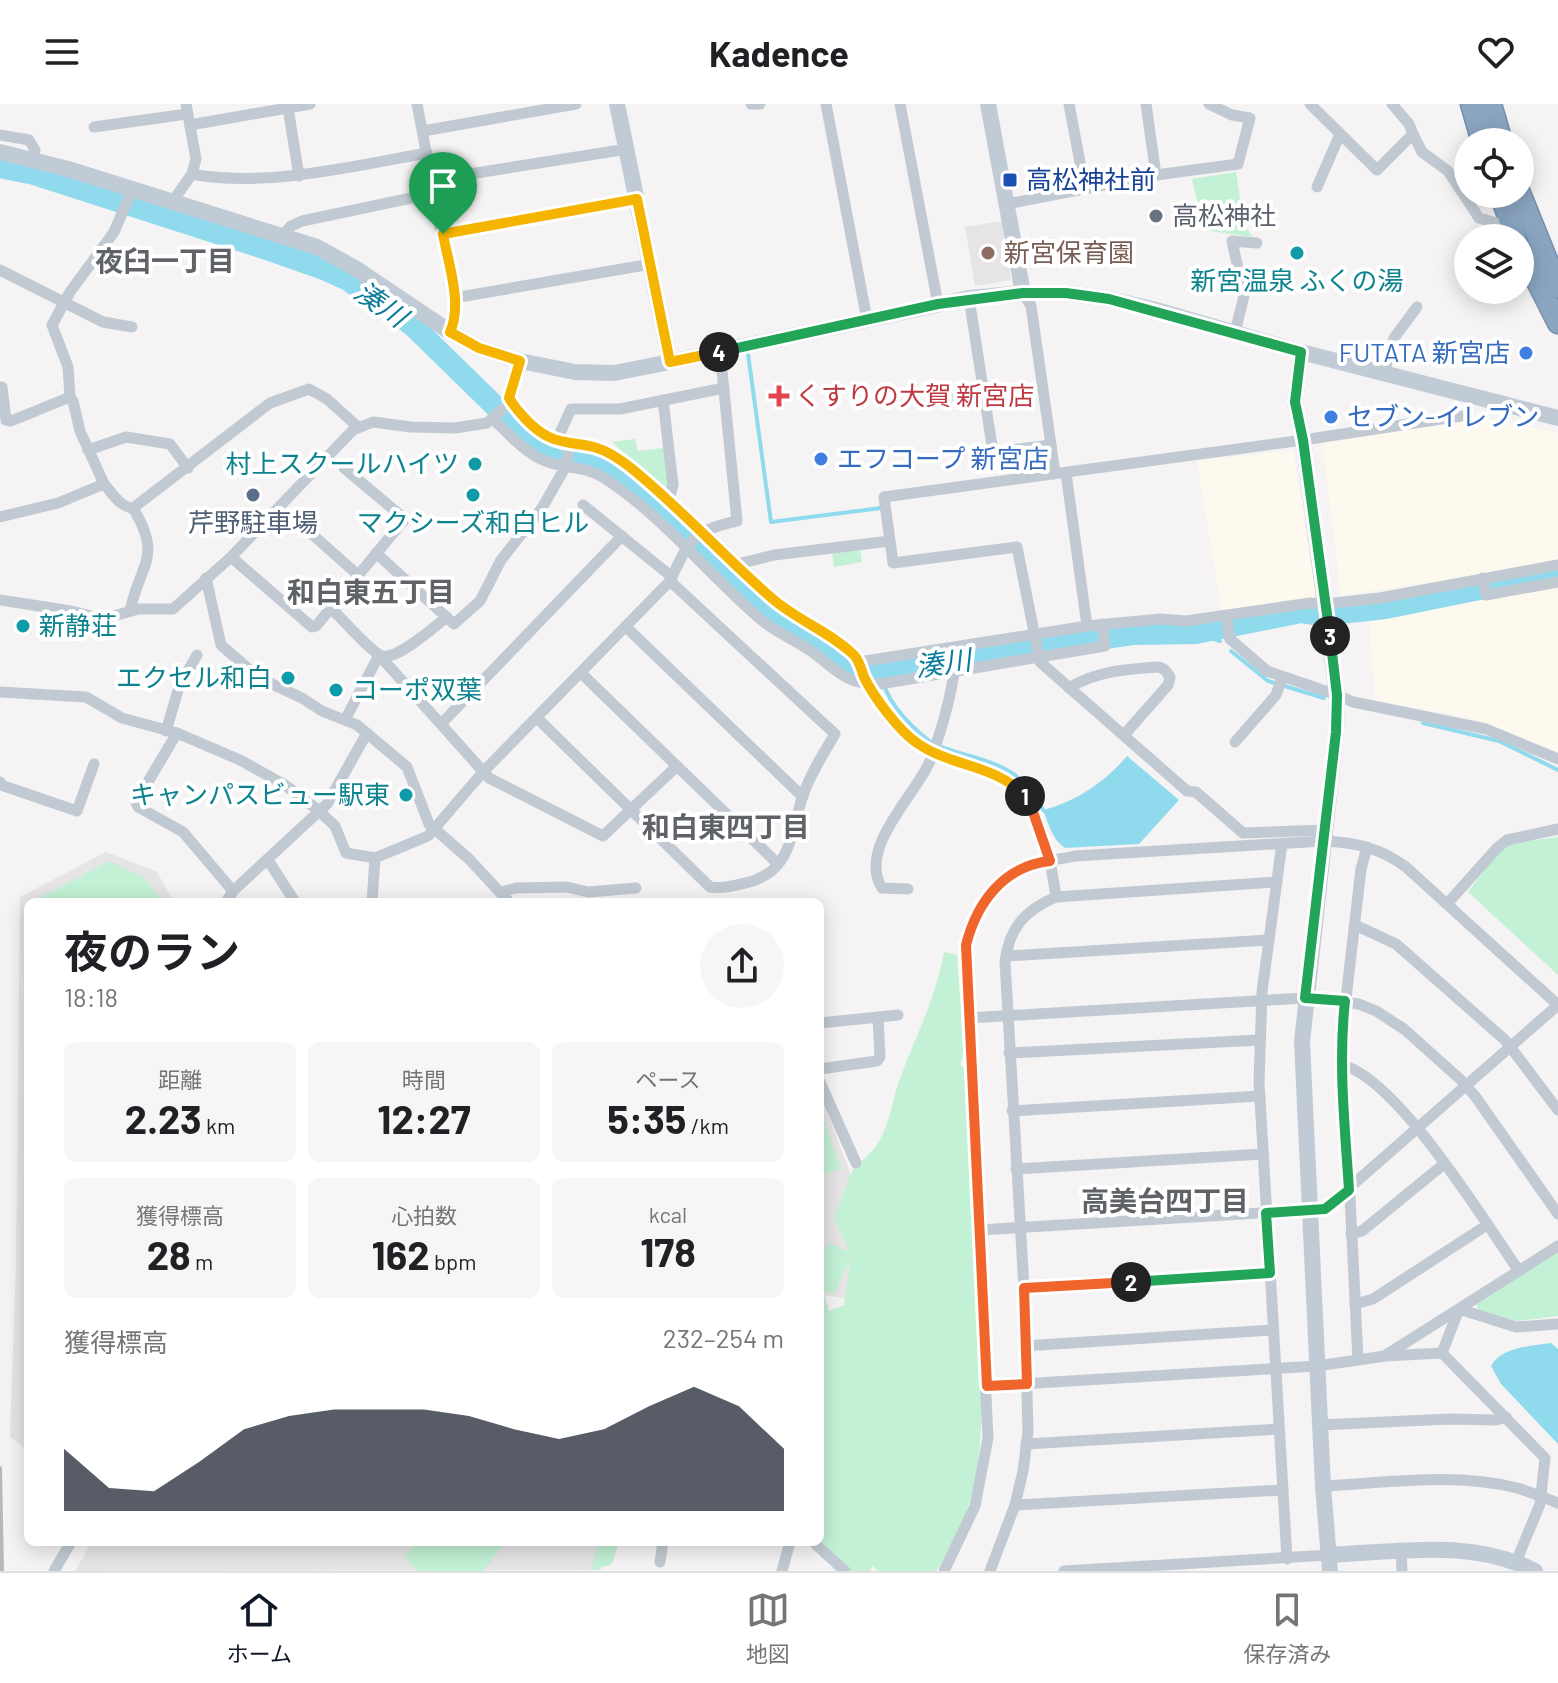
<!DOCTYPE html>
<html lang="ja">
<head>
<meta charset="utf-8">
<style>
  :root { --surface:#fff; --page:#f6f6f6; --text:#202124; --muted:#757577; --line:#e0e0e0; --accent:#111827 }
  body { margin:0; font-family:Barlow,"Noto Sans JP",sans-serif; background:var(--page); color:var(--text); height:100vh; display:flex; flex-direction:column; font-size:30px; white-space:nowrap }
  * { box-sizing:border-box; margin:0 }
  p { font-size:26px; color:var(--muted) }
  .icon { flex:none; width:44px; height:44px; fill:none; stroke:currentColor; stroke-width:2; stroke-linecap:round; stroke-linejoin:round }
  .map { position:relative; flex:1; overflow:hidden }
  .side { position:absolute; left:24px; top:794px; width:800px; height:648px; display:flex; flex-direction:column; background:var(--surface); border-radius:12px; box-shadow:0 4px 20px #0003 }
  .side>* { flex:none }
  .controls { position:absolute; left:1454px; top:24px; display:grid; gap:16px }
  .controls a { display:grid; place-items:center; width:80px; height:80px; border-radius:50%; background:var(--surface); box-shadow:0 4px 20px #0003; font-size:40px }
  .pin { position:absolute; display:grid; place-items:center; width:68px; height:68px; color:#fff; margin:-82px -34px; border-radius:50% 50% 50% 0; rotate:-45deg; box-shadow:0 0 8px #0007 }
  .pin .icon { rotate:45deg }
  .km { position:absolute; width:40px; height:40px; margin:-20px; border-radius:50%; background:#222; color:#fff; font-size:22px; line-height:40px; text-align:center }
  .round { display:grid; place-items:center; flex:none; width:84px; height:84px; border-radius:42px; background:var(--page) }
  .headline { display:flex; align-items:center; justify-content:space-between; height:136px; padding:0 40px }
  h1 { font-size:44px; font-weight:700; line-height:60px }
  .metrics { display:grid; grid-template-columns:repeat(3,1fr); gap:12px; height:136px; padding:8px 40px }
  .metrics div { display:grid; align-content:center; border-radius:12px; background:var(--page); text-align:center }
  .metrics b { font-size:40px; font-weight:700 }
  .metrics small { font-size:22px; font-weight:400 }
  .metrics p { font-size:22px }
  .chart { height:224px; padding:16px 40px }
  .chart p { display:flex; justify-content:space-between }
  .chart svg { width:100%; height:144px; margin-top:8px; fill:var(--accent); opacity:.7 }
  header { display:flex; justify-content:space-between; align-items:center; height:104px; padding:0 40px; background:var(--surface); font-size:36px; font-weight:700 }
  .tab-bar { display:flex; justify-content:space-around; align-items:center; height:112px; border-top:2px solid var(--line); background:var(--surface); font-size:22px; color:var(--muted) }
  .tab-bar a { display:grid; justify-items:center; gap:4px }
  .tab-bar .selected { color:var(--accent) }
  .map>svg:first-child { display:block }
  .commercial { fill:#fdf9ef }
  .education { fill:#e6e4e5 }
  .green { fill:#c3f1d5; fill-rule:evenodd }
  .water { fill:#90daee }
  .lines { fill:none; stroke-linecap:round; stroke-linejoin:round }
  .stream { stroke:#90daee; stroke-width:4 }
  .river { stroke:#90daee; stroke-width:22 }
  .highway-casing { stroke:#7690ad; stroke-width:23 }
  .street { stroke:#c1cad2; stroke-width:11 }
  .secondary { stroke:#c1cbd6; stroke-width:16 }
  .highway { stroke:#8ba5c1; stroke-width:20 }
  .rail { stroke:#b5b8bd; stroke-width:4 }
  .split-1-casing { stroke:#fff; stroke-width:16 }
  .split-2-casing { stroke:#fff; stroke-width:16 }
  .split-3-casing { stroke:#fff; stroke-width:16 }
  .split-4-casing { stroke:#fff; stroke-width:16 }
  .split-5-casing { stroke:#fff; stroke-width:16 }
  .split-1 { stroke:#f5b400; stroke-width:10 }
  .split-2 { stroke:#f0652b; stroke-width:10 }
  .split-3 { stroke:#22a559; stroke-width:10 }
  .split-4 { stroke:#22a559; stroke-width:10 }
  .split-5 { stroke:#f5b400; stroke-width:10 }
  .transit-dot { fill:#1a4fb4; stroke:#fff; stroke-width:3 }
  .worship-dot { fill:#6b7280; stroke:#fff; stroke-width:3 }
  .education-dot { fill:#8d6e63; stroke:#fff; stroke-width:3 }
  .culture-dot { fill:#0f9aa8; stroke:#fff; stroke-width:3 }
  .shop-dot { fill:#3f7fe0; stroke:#fff; stroke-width:3 }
  .health-dot { fill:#e0444e; stroke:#fff; stroke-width:3 }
  .service-dot { fill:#5c6f8a; stroke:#fff; stroke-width:3 }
  .labels { text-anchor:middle; stroke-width:8; stroke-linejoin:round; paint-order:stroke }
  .transit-label { font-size:26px; fill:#164399; stroke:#fff; text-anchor:start }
  .worship-label { font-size:26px; fill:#5b616d; stroke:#fff; text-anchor:start }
  .education-label { font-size:26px; fill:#785e54; stroke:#fff; text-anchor:start }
  .culture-label { font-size:26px; fill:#0d838f; stroke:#fff; text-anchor:end }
  .shop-label { font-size:26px; fill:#366cbe; stroke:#fff; text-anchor:start }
  .health-label { font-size:26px; fill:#be3a42; stroke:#fff; text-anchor:start }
  .service-label { font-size:26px; fill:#4e5e75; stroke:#fff }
  .neighbourhood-label { font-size:28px; font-weight:bold; fill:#5f6368; stroke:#fff }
  .water-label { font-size:28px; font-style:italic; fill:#0c7c9b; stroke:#fff }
</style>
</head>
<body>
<header><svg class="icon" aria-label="menu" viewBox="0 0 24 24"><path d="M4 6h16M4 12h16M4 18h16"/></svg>Kadence<svg class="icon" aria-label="heart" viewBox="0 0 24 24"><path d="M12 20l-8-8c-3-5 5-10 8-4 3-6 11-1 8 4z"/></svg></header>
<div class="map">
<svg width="1558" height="1467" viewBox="0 0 1558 1467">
  <rect width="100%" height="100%" fill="#f5f3f3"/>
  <g class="commercial">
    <path d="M1480,313L1558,329V458L1341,492L1322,339Z"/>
    <path d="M1293,346L1316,493L1222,508L1197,357Z"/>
    <path d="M1558,484V648L1471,614L1375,596L1369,513Z"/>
  </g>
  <g class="education">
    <path d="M1002,117L1011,176L975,182L965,123Z"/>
    <path d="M106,748L157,768L174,798H28V1347L10,1333L16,1158L20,793Z"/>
    <path d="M820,990L852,1074L858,1140L853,1196L820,1190Z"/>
    <path d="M92,1438H601V1466L75,1467Z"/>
  </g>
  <g class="green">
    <path d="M1236,68L1244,121L1253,133L1204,126L1192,75Z"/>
    <path d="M977,282L979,296L953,299L951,287Z"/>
    <path d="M635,335L638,347L664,344L670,384H663L612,338Z"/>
    <path d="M860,444L862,458L834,463L832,448Z"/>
    <path d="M1558,733V871L1468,788L1497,750L1512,739Z"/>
    <path d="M109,757L143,773L164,798H32Z"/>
    <path d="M944,848L957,851L964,952L960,960L967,967C970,1035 972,1102 975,1169C980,1267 999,1383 936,1467H878L873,1462L869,1467H851L820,1437V1156L828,1139L850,1148L834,1114L853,1065H856C861,1055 870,1051 876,1042C889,1024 892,998 899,977C915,934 936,894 944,848ZM851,1153L844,1201L829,1207L823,1186L834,1190Z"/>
    <path d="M820,1004L841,1065L820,1072Z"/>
    <path d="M1558,1148V1212L1517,1217L1478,1206L1476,1199Z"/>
    <path d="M419,1438H506L483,1467H417L404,1452Z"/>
    <path d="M598,1438H619L612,1460L591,1467Z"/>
  </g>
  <g class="water">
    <path d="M1127,652L1179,696L1139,740L1065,744C1052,735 1049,721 1043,706C1076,698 1106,677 1127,652Z"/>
    <path d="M1551,1239L1558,1245V1340L1501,1280L1491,1262C1501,1243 1531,1242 1551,1239Z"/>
  </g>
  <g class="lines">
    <g class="stream">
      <path d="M748,250L771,418L881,404"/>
      <path d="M1196,529L1220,537"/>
      <path d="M1231,547L1268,577L1324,594"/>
      <path d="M880,568C886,598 908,621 932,639"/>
      <path d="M1423,619L1499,637L1558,666"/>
      <path d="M939,642C984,659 1019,657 1043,706"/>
    </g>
    <path class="river" d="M0,63L34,70L270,146L324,165L348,176L412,221L540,346L608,364L664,409L772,511L850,566L880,568L1132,530L1196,529L1301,508L1321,511L1386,504L1558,469"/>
    <defs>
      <g id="highway">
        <path d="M1471,0L1482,38"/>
        <path d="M1491,0L1502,38"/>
        <path d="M1520,89L1558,183"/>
        <path d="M1500,90L1516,134"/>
        <path d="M1520,144L1558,219"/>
      </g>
    </defs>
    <use href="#highway" class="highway-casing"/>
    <g class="street">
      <path d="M417,0L454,194L455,217L450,228"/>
      <path d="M751,0H760"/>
      <path d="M826,0L867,216"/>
      <path d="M900,0L938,200"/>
      <path d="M1069,0L1085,85"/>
      <path d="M1146,0L1156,71"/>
      <path d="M1310,0L1377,66L1413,30L1409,20L1392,0"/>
      <path d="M288,4L299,72"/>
      <path d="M190,21L310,0"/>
      <path d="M94,23L187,10"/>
      <path d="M423,27L576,0"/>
      <path d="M1413,30L1422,48L1448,67L1479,114L1511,123"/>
      <path d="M0,31L29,36L35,46L33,54"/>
      <path d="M192,70C264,84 355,62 427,49"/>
      <path d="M432,76L627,45"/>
      <path d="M1317,83L1340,30"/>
      <path d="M172,98L192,70L196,55L186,0"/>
      <path d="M1007,100L1156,71L1238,60L1250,14L1232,11L1209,0"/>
      <path d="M443,130L637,95"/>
      <path d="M283,131L291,122L302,117L435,89"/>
      <path d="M0,166L103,218L132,223"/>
      <path d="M1023,189L1031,202L1055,369"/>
      <path d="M454,194L651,160"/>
      <path d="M969,194L993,348L1051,341"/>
      <path d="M1235,228L1244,192L1232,137L1257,139"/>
      <path d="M520,257L509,294C517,307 533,325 547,332C561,340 579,339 594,343C606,347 616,353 626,360C680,399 724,451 773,495C797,516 829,528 852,550C860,558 861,568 867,577C879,597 896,624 915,638C948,662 996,658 1023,690C1045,717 1051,760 1056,793"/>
      <path d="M1384,269L1394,234L1417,203"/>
      <path d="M2,283L6,316L11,317L70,293"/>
      <path d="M663,296L673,381L669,396"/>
      <path d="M493,315C509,330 525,349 545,357C565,365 586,362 604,374C662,411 707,469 759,514C774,528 794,535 811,547C837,566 845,581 880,580L1105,542L1102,520"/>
      <path d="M557,336L571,305H620L724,284"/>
      <path d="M88,346L126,333L170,340L188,364"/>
      <path d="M1066,369L1087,522"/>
      <path d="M104,380L80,327L73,297L70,293L68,263L52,221L70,188L114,128L132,86"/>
      <path d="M583,401L672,473"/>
      <path d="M0,413L58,399L104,380C112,389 120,403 133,404L270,299L309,285L327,295L358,323"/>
      <path d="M296,416L358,471"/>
      <path d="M890,437L893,459L1017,443L1040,558L1187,687L1196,688L1243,729L1324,726"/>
      <path d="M376,449L454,520L480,497L501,456L542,404L566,362L570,339"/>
      <path d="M231,453L312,523L316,522L405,415L344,364"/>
      <path d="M738,460L774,451L890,437L884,393L1303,336L1461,312"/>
      <path d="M206,474L221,541L251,567L274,581L302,594L322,607L357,621L407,663L429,720L469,755L509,798"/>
      <path d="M1483,474L1486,491L1558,478"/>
      <path d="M0,496L71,507L104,515L138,505H173L231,453L353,326L373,318L411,323L455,324L487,319L511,298"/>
      <path d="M331,504C341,514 372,549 382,552C398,556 434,523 447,513"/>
      <path d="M130,507C140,459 163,454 133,404"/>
      <path d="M1226,512L1230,535L1267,567L1337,591L1353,598L1486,625L1558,655"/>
      <path d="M626,523L803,693"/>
      <path d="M859,558L1087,522L1160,515L1186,517L1310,499L1325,500L1380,494L1558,461"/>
      <path d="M581,569L778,760"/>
      <path d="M1069,584C1096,567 1128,565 1159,563L1165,566L1170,573L1168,581L1124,631"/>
      <path d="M0,588L86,593L122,614L177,629L240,656L285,681L318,706L335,722L346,749L375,754L428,732L483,668L670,477C689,438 690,427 737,417L720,247"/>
      <path d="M537,614L710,783C721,785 731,782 741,780C792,771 790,731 803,691C811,669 823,650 835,630L670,477"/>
      <path d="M345,616L379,551L489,674L603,732L677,662"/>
      <path d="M442,619L622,432"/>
      <path d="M166,627L179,583L197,551"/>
      <path d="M177,629L136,698L138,703L183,728L233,787"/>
      <path d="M1235,638L1276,591L1282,574"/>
      <path d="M0,678L1,681L77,707L94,660"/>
      <path d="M1282,739L1262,888L1259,978L1287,1455"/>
      <path d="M268,756L295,798"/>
      <path d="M908,785L882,784C857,744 916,691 930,657C942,626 956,577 956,544"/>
      <path d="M501,788L516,784L567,783L588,788L636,784"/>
      <path d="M226,798L233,787L327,700L367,629"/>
      <path d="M372,798L375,754"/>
      <path d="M1447,800L1497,744L1507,736L1558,725"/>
      <path d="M1355,821L1396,840L1505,936L1558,1006"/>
      <path d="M1006,852L1269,836"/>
      <path d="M968,914L1305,894L1359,900L1376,907L1404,925L1461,976L1475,992L1558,1110"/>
      <path d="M820,919L898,911"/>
      <path d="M1009,949L1259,936"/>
      <path d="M1342,961C1397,974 1485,1118 1519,1167"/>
      <path d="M820,965L877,957L880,953L878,913"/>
      <path d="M820,978L856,1059"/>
      <path d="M1012,1007L1260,992"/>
      <path d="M1016,1065L1263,1050"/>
      <path d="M979,1126L1325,1105L1558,901"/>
      <path d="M1351,1130L1362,1127L1444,1060"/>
      <path d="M1024,1184L1270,1169"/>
      <path d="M1355,1200L1373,1195L1487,1121"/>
      <path d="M1024,1242L1273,1226"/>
      <path d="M1442,1249L1459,1205L1516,1223L1558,1220"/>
      <path d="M1386,1251L1558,1142"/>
      <path d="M1358,1256L1342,929L1361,765L1367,743"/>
      <path d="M987,1282L1317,1262L1385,1252L1442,1249L1545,1354L1540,1400L1516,1458"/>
      <path d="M1320,1321L1450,1315L1496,1316L1506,1313"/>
      <path d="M1026,1340L1279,1325"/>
      <path d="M1323,1382C1386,1379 1454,1368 1517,1384C1531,1388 1544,1394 1558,1399"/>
      <path d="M1015,1401L1283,1386"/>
      <path d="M813,1438L845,1467"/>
      <path d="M1401,1448L1402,1467"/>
      <path d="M660,1458L663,1438"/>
      <path d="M54,1467L71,1438"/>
      <path d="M782,1467L790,1438"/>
      <path d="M944,1467L975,1402L988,1334L965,860C967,817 991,769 1037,758C1050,756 1063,755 1075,752L1323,737C1355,738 1380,744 1406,763L1558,901"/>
      <path d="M990,1467L1015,1401L1023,1367L1028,1327L1024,1184L1005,858C1009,824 1025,806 1056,793L1277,778"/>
      <path d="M1064,1467L1329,1451"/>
    </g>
    <g class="secondary">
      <path d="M617,0L670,258"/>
      <path d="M988,0L1023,189"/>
      <path d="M0,48L68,65L317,143L355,164L450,228L479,244L520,257L575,268L614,269L670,258L969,194L1023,189H1066L1109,195L1156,206L1301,248L1558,314"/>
      <path d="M1301,248L1295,298L1303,336L1337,591L1336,628L1302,938L1323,1382L1330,1467"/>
      <path d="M1329,1451C1398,1448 1471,1434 1535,1467"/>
    </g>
    <use href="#highway" class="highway"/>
    <path class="rail" d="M0,1364L2,1467"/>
  </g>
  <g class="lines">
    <defs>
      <path id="split-1" d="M443,130C448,159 463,200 450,228L479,244L520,257L509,294C517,307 533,325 547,332C561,340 579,339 594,343C608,347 620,355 631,364C682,405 725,454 774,496C799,517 830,528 854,551C860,558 861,565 864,573C873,592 899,627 917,639C951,663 995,660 1025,692"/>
      <path id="split-2" d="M1025,692L1032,705L1050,757C1004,762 977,798 966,841L987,1282L1027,1280L1024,1184L1131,1178"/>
      <path id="split-3" d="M1131,1178L1270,1169L1266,1109L1325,1105L1349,1086C1345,1023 1338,960 1345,897L1305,894L1336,628L1337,591L1330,532"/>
      <path id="split-4" d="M719,248L938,200L1023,189H1066L1109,195L1301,248L1295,298L1303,336L1330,532"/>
      <path id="split-5" d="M443,130L637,95L670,258L719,248"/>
    </defs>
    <use href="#split-1" class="split-1-casing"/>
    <use href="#split-2" class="split-2-casing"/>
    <use href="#split-3" class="split-3-casing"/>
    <use href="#split-4" class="split-4-casing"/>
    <use href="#split-5" class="split-5-casing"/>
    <use href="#split-1" class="split-1"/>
    <use href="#split-2" class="split-2"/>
    <use href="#split-3" class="split-3"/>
    <use href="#split-4" class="split-4"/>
    <use href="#split-5" class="split-5"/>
  </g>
  <rect class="transit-dot" x="1002" y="68" width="16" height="16" rx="4"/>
  <circle class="worship-dot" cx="1156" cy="112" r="8"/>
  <circle class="education-dot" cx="988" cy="149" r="8"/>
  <g class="culture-dot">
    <circle cx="1297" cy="149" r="8"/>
    <circle cx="475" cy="360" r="8"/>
    <circle cx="473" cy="391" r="8"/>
    <circle cx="23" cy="522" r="8"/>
    <circle cx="288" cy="574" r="8"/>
    <circle cx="336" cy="586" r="8"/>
    <circle cx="406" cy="691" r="8"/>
  </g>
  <g class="shop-dot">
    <circle cx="1526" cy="249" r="8"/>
    <circle cx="1331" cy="313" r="8"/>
    <circle cx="821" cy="355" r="8"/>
  </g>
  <path class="health-dot" d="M775 280h8v8h8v8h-8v8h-8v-8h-8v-8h8z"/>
  <circle class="service-dot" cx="253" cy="391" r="8"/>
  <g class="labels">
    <g class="transit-label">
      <text x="1026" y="85">高松神社前</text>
    </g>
    <g class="worship-label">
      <text x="1172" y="121">高松神社</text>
    </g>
    <g class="education-label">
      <text x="1004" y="158">新宮保育園</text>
    </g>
    <g class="culture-label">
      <text x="1297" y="186" text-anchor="middle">新宮温泉 ふくの湯</text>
      <text x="459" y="369">村上スクールハイツ</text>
      <text x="473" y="428" text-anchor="middle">マクシーズ和白ヒル</text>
      <text x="39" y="531" text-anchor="start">新静荘</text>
      <text x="272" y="583">エクセル和白</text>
      <text x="352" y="595" text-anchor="start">コーポ双葉</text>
      <text x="390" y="700">キャンパスビュー駅東</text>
    </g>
    <g class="shop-label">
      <text x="1510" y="258" text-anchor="end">FUTATA 新宮店</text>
      <text x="1347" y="322">セブン-イレブン</text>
      <text x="837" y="364">エフコープ 新宮店</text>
    </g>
    <g class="health-label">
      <text x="795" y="301">くすりの大賀 新宮店</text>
    </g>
    <g class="service-label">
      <text x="253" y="428">芹野駐車場</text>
    </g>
    <g class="neighbourhood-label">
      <text x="165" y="167">夜臼一丁目</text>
      <text x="371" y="498">和白東五丁目</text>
      <text x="726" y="733">和白東四丁目</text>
      <text x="1165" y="1107">高美台四丁目</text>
    </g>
    <g class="water-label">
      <text transform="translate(381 200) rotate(35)" y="10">湊川</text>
      <text transform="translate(943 559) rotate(-8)" y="10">湊川</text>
    </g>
  </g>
</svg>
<div class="controls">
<a><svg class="icon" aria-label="locate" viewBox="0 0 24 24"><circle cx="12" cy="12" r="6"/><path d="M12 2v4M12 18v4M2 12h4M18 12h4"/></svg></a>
<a><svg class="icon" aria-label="layers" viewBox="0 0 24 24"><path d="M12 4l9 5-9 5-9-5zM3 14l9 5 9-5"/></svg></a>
</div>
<div class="pin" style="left:443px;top:130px;background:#1e9e55"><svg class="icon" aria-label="arrive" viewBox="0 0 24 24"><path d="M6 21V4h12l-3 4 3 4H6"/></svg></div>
<b class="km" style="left:1025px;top:692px">1</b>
<b class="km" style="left:1131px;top:1178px">2</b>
<b class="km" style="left:1330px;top:532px">3</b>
<b class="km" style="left:719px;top:248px">4</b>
<section class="side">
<div class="headline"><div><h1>夜のラン</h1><p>18:18</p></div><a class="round"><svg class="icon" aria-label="share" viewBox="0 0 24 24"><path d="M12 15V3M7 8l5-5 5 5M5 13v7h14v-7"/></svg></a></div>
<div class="metrics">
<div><p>距離</p><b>2.23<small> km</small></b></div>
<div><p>時間</p><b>12:27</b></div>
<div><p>ペース</p><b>5:35<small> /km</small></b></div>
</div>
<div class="metrics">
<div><p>獲得標高</p><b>28<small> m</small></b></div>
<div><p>心拍数</p><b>162<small> bpm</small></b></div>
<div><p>kcal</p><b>178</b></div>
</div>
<div class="chart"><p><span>獲得標高</span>232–254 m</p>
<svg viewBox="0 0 160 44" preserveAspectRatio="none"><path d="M0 44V25L10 37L20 38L30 29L40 19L50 15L60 13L70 13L80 13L90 15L100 19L110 22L120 19L130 12L140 6L150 12L160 25V44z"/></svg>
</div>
</section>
</div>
<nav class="tab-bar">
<a class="selected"><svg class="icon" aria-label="home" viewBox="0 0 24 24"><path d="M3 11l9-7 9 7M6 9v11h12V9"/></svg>ホーム</a>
<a><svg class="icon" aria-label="map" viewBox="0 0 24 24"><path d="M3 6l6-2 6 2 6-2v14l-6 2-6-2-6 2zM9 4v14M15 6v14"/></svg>地図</a>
<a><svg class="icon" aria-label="saved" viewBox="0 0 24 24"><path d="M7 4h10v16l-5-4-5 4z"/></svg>保存済み</a>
</nav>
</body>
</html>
